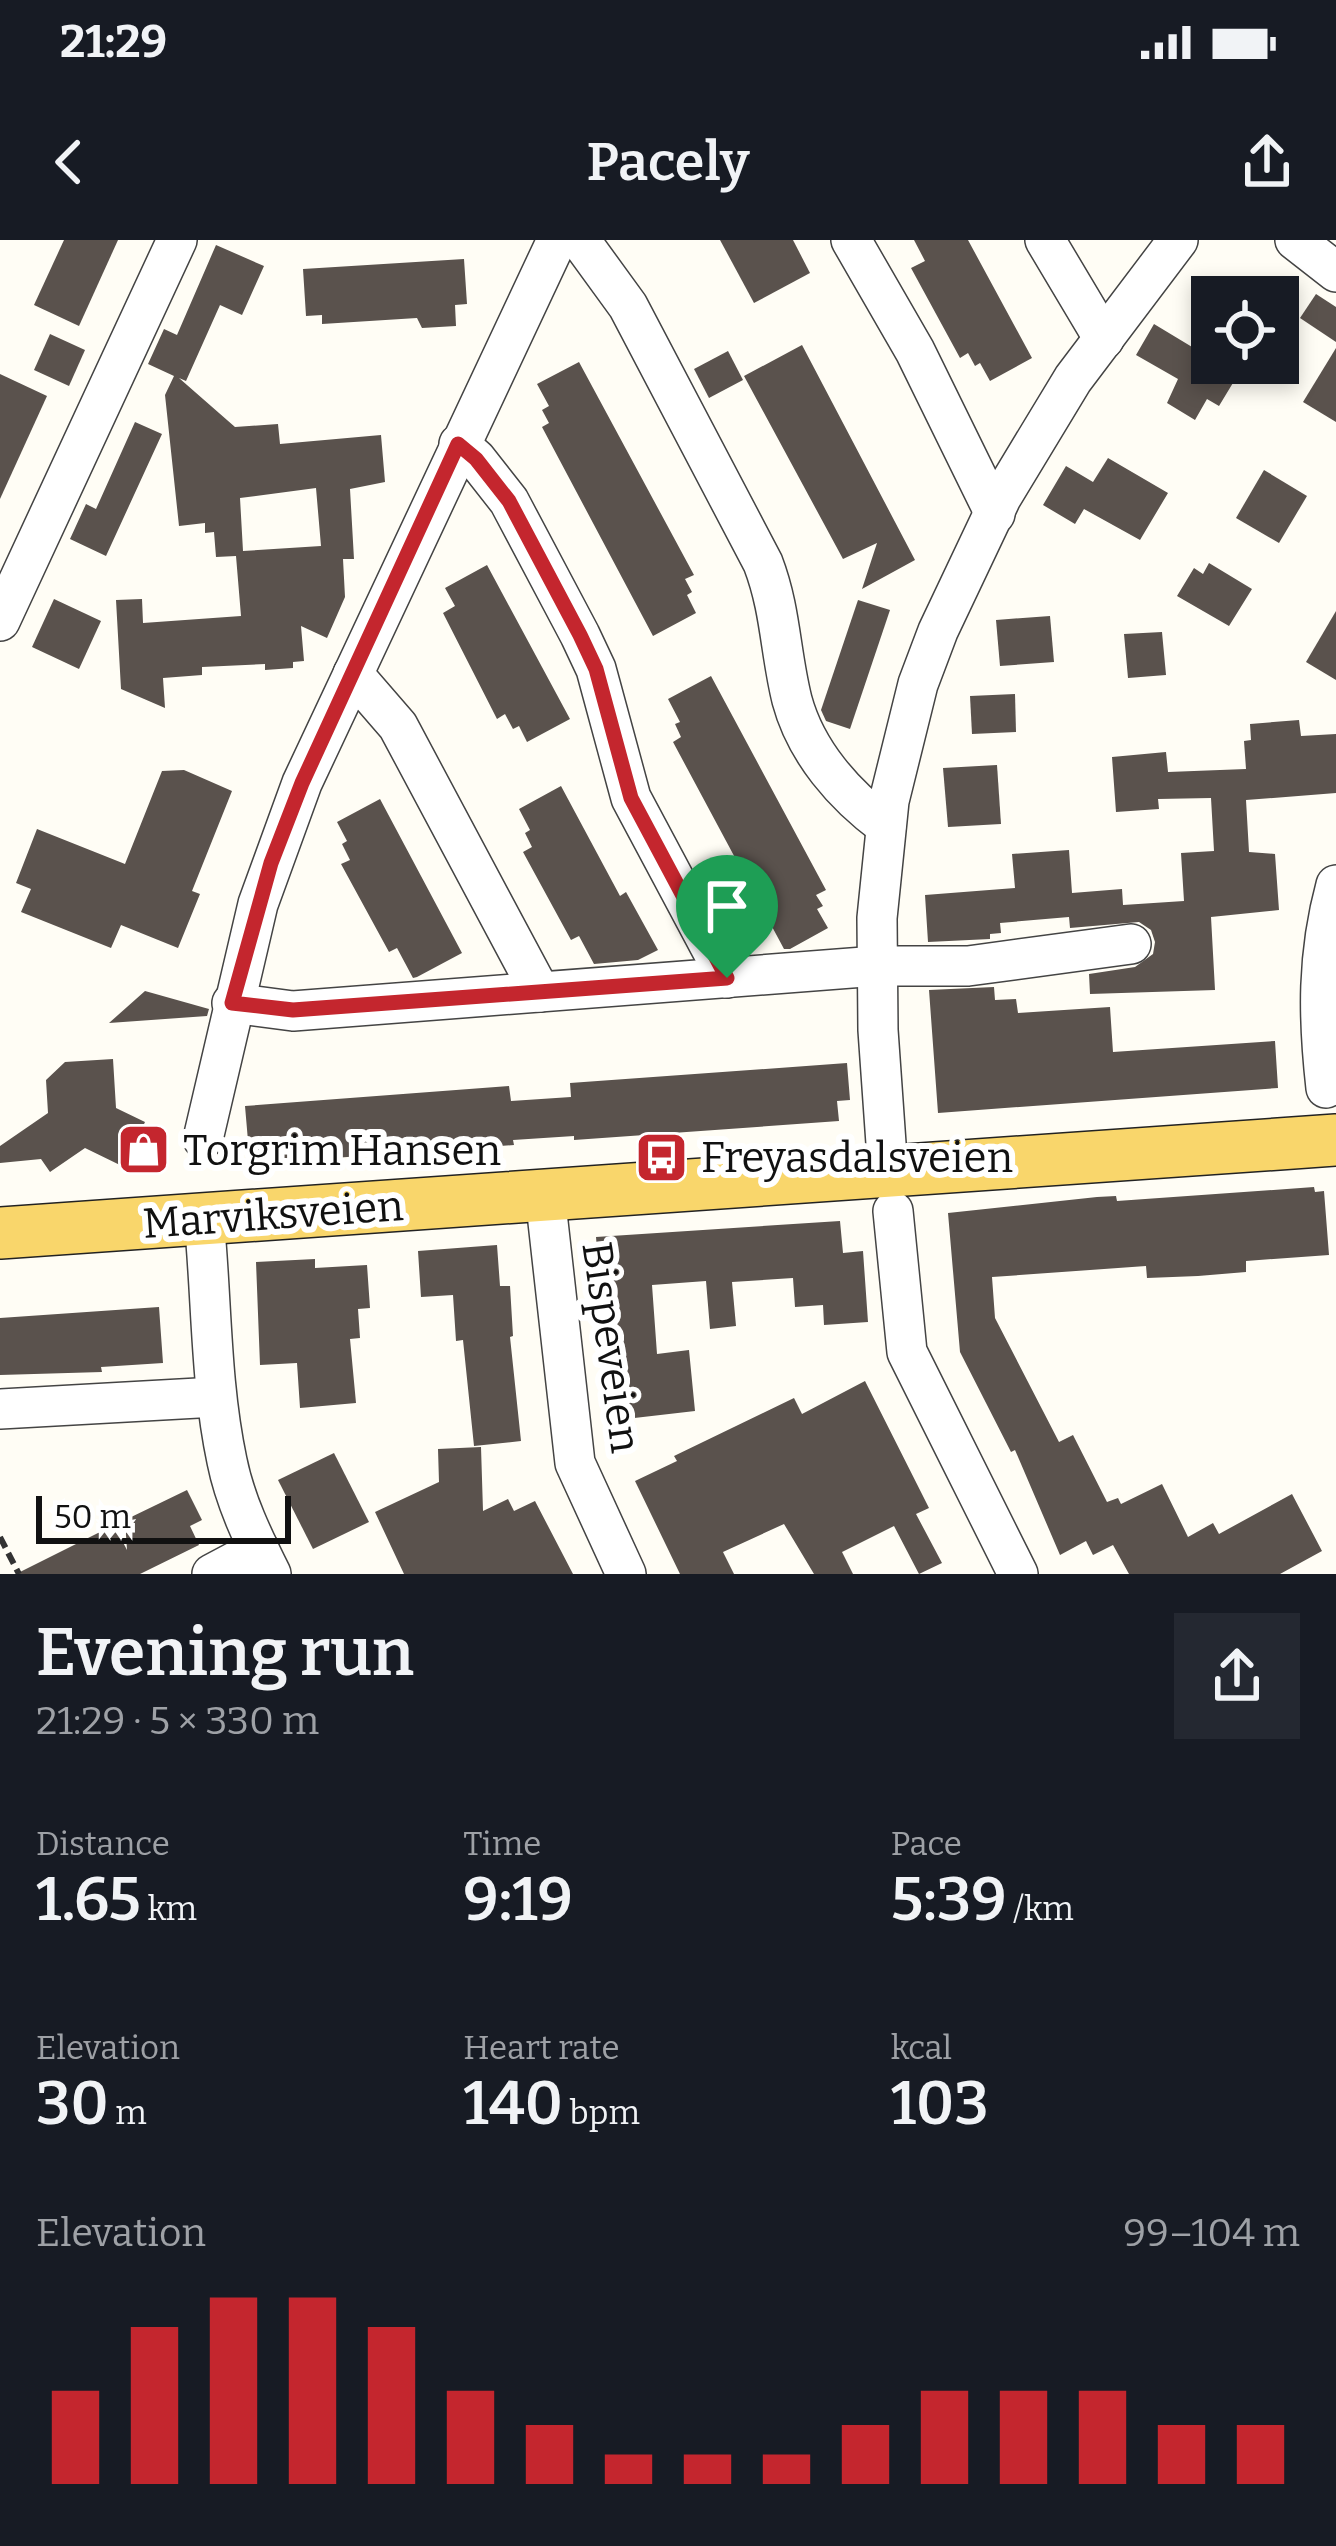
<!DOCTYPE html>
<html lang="en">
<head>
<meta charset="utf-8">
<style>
  :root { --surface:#171b24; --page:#242831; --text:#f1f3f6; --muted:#9ea1a6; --accent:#c4262e }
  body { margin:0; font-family:Bitter,serif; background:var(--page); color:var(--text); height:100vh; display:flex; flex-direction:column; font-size:45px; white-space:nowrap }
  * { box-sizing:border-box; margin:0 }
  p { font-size:39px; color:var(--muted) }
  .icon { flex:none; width:66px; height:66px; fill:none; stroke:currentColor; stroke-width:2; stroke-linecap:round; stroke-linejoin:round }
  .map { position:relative; height:1334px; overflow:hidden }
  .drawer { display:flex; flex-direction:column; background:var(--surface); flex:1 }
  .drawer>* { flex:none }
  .fabs { position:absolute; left:1191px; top:36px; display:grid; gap:24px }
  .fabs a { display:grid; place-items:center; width:108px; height:108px; border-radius:0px; background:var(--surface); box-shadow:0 6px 18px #0003; font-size:60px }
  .scale { position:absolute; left:36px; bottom:30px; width:255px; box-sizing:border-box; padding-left:12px; border:6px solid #111; border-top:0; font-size:33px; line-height:42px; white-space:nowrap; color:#111; -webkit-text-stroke:9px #fff; paint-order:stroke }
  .pin { position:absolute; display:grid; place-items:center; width:102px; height:102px; color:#fff; margin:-123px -51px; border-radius:50% 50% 50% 0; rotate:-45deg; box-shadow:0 0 12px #0007 }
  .pin .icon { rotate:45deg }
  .round { display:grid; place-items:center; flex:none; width:126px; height:126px; border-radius:0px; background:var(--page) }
  .summary { display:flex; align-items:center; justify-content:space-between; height:204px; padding:0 36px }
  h1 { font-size:66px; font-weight:600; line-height:90px }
  .metrics { display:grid; grid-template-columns:repeat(3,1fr); gap:18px; height:204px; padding:12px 36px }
  .metrics div { display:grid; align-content:center }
  .metrics b { font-size:60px; font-weight:600 }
  .metrics small { font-size:33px; font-weight:400 }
  .metrics p { font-size:33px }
  .chart { height:336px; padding:24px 36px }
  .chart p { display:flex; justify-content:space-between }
  .chart svg { width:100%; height:216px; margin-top:12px; stroke:var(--accent); stroke-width:6 }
  .status { display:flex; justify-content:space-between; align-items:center; height:84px; padding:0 60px; background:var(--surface); direction:ltr }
  .status svg { height:33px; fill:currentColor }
  header { display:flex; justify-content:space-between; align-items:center; height:156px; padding:0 36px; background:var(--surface); font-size:54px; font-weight:600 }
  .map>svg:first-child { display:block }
  .building { fill:#5a524d; fill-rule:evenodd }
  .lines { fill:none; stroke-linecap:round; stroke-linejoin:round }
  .minor-casing { stroke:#444; stroke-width:42 }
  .major-casing { stroke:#222; stroke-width:54 }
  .path { stroke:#333; stroke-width:6; stroke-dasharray:12 6; stroke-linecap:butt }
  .minor { stroke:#fff; stroke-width:39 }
  .major { stroke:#f9d66b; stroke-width:51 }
  .route-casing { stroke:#fff; stroke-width:24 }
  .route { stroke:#c4262e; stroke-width:15 }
  .labels { text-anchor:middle; stroke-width:12; stroke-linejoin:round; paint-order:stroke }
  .poi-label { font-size:42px; fill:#111; stroke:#fff; text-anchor:start }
  .street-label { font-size:42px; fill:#111; stroke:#fff }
</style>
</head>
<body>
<div class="status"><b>21:29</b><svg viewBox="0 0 49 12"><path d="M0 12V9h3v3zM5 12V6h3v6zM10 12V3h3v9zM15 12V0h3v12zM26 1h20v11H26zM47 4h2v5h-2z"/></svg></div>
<header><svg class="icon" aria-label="back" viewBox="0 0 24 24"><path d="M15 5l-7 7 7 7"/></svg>Pacely<svg class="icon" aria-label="share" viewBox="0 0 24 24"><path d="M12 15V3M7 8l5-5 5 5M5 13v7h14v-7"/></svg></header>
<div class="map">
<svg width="1336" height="1334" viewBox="0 0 1336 1334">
  <rect width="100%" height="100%" fill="#fffdf5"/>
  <g class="building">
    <path d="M64,0H118L79,86L34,65Z"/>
    <path d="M720,0H793L810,33L754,63Z"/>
    <path d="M914,0H968L1032,118L990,141L980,123L975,126L968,113L960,118L911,28L925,21Z"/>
    <path d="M216,5L264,26L242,75L220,65L186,141L179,138L235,187L278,184L280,204L381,195L385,242L350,249L354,319H343L345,357L327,398L301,386L304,421L293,422V428L265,430V424L202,427V435L163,438L165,468L121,449L116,360L142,359L143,383L241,376L236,316L216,317L214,292L205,293V283L179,286L165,155L174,136L148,124L164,89L177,95ZM316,248L321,306L243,311L240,258Z"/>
    <path d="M464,19L467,64L455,65L456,86L422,88L417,78L322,84V75L306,76L303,29Z"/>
    <path d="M1316,54L1336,67V102L1300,78Z"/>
    <path d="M1154,84L1212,119V123H1245L1219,166L1207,159L1195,180L1167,163L1178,139L1136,115Z"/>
    <path d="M50,94L85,110L69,146L34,130Z"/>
    <path d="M802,105L915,320L862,349L877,303L843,319L744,136Z"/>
    <path d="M1336,108V182L1303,162Z"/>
    <path d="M728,111L743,140L709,158L694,129Z"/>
    <path d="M579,122L694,335L685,339L692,352L687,355L696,373L653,396L542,187L549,183L542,170L549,166L537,144Z"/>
    <path d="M0,134L47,156L0,259Z"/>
    <path d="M135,182L162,194L106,316L70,299L86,264L96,269Z"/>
    <path d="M1108,218L1168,253L1140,300L1084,269L1075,284L1043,265L1066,226L1093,242Z"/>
    <path d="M1264,230L1307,256L1279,303L1236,278Z"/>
    <path d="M1209,323L1252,349L1229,386L1177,356L1194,328L1203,334Z"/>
    <path d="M487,325L570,479L527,502L519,486L513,489L505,474L497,479L443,373L455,366L445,348Z"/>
    <path d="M54,359L101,381L79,429L32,407Z"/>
    <path d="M858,360L890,370L850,489L826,481L821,470Z"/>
    <path d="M1336,371V440L1306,422Z"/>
    <path d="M1050,376L1054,422L1000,426L996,380Z"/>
    <path d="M1162,392L1166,435L1128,438L1124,394Z"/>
    <path d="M711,436L826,650L816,655L823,666L817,669L828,688L790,709H784L673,502L681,497L675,484L680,482L668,459Z"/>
    <path d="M1015,454L1016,492L972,494L970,456Z"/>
    <path d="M1299,480L1301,496L1336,494V553L1246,560L1249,612L1275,614L1279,670L1211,677L1215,750L1090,754L1089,734L1135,727L1153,714L1155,702L1151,690L1139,682L1070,688L1069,677L1000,683L1001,693L990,694V699L928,702L925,655L1015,648L1012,614L1069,610L1072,653L1122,649L1123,665L1184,661L1181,613L1214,611L1211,558L1158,559L1159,569L1116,572L1112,517L1166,512L1168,532L1246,529L1244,501L1251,500L1250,484Z"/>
    <path d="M997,525L1001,584L948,587L943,528Z"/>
    <path d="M184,530L232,551L192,651L200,654L178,708L121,685L111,708L21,672L31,649L16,643L37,589L125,624L162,531Z"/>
    <path d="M561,546L620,656L626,652L658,710L638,720L594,724L579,696L571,700L523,612L532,607L525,593L530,590L519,569Z"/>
    <path d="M380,559L462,713L417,737L413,738L397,708L389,712L341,624L350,620L342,604L347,601L337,582Z"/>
    <path d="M994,747L995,760L1016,759L1018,773L1110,767L1113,812L1275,801L1278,848L938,873L929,750Z"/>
    <path d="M145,751L209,769L207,776L109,783Z"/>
    <path d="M113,819L116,868L145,882L124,927L85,908L50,932L41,919L0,923V906L48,873L46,840L65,822Z"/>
    <path d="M847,823L850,860L837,861L839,881L574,900V896L513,900L514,905L250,924L245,866L509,846L511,861L571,857L570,843Z"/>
    <path d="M1314,947L1315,952L1324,951L1329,1015L1246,1021V1032L1198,1036L1147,1038L1146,1026L992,1037L995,1078L1059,1202L1073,1195L1107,1262L1118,1258L1121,1264L1162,1244L1188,1297L1213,1283L1219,1294L1292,1254L1322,1311L1280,1334H1129L1113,1305L1093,1315L1086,1301L1060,1315L1015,1210L1011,1212L960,1112L948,973L1097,957L1116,956L1117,961Z"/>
    <path d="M840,981L843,1013L863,1011L868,1082L824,1085L823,1065L795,1067L793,1038L732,1042L736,1086L710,1089L706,1041L652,1045L657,1114L689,1110L695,1171L617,1180L611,1121L619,1120L614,1045L600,1046L596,997Z"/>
    <path d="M497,1005L500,1046H510L513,1096L510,1097L521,1201L474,1206L463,1100L456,1101L453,1055L421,1057L418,1011Z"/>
    <path d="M315,1019V1028L367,1025L370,1068L358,1069L360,1098L350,1099L356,1163L300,1168L297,1123L260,1125L256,1022Z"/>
    <path d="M159,1067L163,1123L101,1127L102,1132L0,1135V1078Z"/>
    <path d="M865,1141L929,1268L916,1274L942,1323L919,1334L894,1286L842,1312L853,1334H814L784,1284L723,1312L734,1334H680L635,1241L677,1221L674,1216L794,1158L802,1174Z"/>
    <path d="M481,1207L483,1271L508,1259L514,1271L535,1261L573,1334H404L375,1272L439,1242L438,1209Z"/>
    <path d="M334,1213L369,1282L313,1309L278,1240Z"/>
    <path d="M187,1250L202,1280L190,1286L199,1305L140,1334H16L114,1285L127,1310L125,1280Z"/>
  </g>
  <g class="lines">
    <defs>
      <g id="minor">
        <path d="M580,0L628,66L763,323C781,370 780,412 792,460C806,512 844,555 886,586"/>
        <path d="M851,0L915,111L995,274"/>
        <path d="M1045,0L1104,99"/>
        <path d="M1295,0L1336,32"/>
        <path d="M459,204L476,219L509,261L580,395L596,429L631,558L727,738"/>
        <path d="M0,381L177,0"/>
        <path d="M353,434L398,486L540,752"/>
        <path d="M232,763L293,771L877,726H968L1131,704"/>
        <path d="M1326,848C1318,777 1317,715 1336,645"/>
        <path d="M203,899L258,664L302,543L557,0"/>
        <path d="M888,932L878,790L877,678L889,561L918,444L938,391L1001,258L1073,139L1178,0"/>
        <path d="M545,955L575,1223L626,1334"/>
        <path d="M893,971L907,1112L1018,1334"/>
        <path d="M204,979C212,1060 210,1141 227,1221C235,1261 253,1298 271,1334"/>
        <path d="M0,1169L216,1157"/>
        <path d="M212,1334L259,1309"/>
      </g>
      <path id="major" d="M0,993L1336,900"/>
    </defs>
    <use href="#minor" class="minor-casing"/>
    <use href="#major" class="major-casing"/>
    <path class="path" d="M0,1297L19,1334"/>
    <use href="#minor" class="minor"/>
    <use href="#major" class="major"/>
  </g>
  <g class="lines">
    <defs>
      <path id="route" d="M458,204L476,219L509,261L580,395L596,429L631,558L727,738L293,770L232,763L271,623L302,543Z"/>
    </defs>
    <use href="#route" class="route-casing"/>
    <use href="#route" class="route"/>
  </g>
  <defs>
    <symbol id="shop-square" viewBox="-11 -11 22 22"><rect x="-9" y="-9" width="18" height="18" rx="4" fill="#c4262e" stroke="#fff"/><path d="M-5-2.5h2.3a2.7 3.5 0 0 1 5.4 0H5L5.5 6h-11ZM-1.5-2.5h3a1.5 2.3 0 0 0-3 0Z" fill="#fff"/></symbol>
    <symbol id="bus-square" viewBox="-11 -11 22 22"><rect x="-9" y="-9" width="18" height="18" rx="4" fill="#c4262e" stroke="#fff"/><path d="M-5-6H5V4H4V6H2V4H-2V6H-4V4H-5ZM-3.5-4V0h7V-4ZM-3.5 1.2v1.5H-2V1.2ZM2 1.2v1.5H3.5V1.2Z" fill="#fff"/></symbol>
  </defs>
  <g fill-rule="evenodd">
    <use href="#shop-square" x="114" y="880" width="59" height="59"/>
    <use href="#bus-square" x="632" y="888" width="59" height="59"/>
  </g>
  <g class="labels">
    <g class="poi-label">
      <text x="183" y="925">Torgrim Hansen</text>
      <text x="701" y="932">Freyasdalsveien</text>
    </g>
    <g class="street-label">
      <text transform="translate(273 974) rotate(-4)" y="15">Marviksveien</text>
      <text transform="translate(612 1107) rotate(82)" y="15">Bispeveien</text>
    </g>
  </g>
</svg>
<div class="fabs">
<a><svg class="icon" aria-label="locate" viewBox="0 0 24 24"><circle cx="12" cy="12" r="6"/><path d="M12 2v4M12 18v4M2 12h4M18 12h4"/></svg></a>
</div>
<div class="scale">50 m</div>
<div class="pin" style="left:727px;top:738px;background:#1e9e55"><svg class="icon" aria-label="arrive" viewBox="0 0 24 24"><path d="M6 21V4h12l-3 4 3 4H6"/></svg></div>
</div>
<section class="drawer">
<div class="summary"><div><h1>Evening run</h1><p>21:29 · 5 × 330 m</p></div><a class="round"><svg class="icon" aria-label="share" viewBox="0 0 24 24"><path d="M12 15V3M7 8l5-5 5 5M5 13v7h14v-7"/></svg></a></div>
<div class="metrics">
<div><p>Distance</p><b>1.65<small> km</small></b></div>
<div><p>Time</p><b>9:19</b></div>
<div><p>Pace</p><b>5:39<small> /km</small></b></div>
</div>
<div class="metrics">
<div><p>Elevation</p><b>30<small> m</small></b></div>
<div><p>Heart rate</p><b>140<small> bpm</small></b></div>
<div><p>kcal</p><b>103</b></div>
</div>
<div class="chart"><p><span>Elevation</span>99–104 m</p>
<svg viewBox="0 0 160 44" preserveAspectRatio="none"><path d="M5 44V25M15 44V12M25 44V6M35 44V6M45 44V12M55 44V25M65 44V32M75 44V38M85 44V38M95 44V38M105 44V32M115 44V25M125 44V25M135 44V25M145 44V32M155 44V32"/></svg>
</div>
</section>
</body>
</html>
